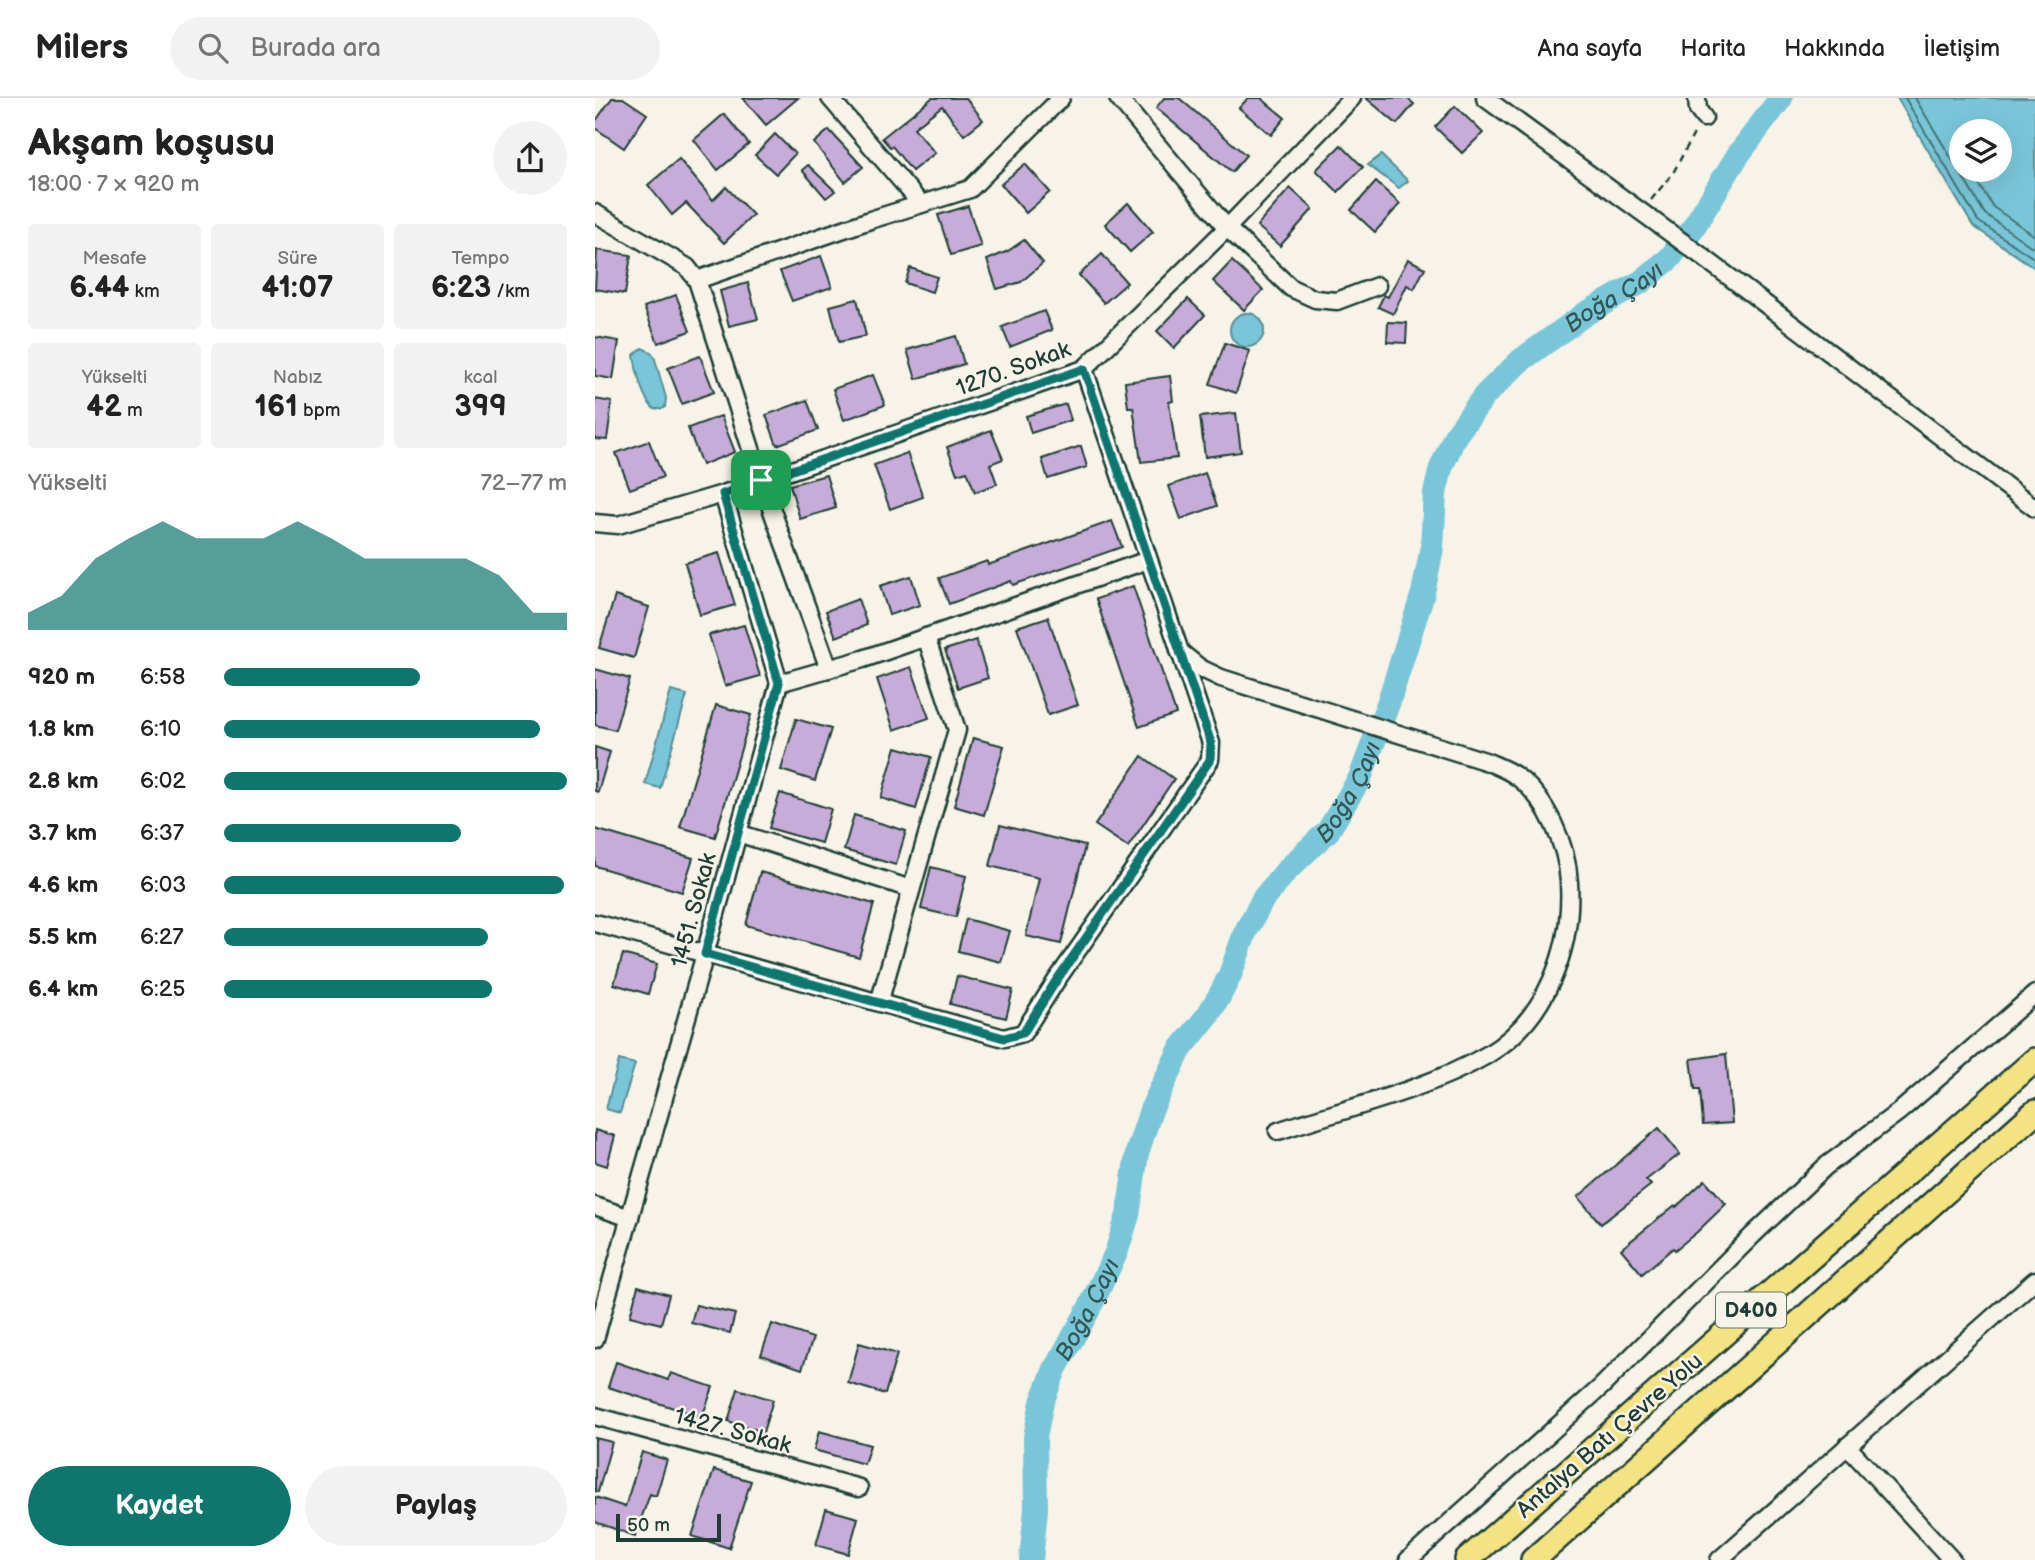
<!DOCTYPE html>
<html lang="tr">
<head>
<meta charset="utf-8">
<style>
  :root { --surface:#fff; --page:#f2f2f2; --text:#222; --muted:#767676; --line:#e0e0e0; --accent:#0f766e }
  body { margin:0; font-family:"Balsamiq Sans",sans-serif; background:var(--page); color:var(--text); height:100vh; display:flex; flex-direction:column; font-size:26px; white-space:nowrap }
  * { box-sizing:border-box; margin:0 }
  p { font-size:23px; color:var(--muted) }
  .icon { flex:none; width:38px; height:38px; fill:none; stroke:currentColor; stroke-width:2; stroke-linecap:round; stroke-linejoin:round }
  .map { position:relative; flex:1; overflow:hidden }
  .details { display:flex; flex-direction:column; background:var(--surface); width:595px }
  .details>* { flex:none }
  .tools { position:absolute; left:1354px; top:21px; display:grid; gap:14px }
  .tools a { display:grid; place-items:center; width:63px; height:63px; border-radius:50%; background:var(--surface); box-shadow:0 7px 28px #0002; font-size:35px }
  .scale { position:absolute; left:21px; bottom:18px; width:105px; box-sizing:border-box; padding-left:7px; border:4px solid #1f3d34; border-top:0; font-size:19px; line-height:24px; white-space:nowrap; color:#1f3d34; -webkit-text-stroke:5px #f7f3e8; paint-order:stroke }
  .pin { position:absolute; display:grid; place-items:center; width:60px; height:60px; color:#fff; margin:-30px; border-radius:14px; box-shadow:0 4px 10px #0006 }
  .round { display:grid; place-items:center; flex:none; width:74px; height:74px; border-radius:37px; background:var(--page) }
  .summary { display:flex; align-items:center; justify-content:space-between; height:119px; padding:0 28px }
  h1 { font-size:38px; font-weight:800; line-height:52px }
  .stats { display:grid; grid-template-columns:repeat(3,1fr); gap:10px; height:119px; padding:7px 28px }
  .stats div { display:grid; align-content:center; border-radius:7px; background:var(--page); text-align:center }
  .stats b { font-size:30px; font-weight:800 }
  .stats small { font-size:19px; font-weight:400 }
  .stats p { font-size:19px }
  .chart { height:196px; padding:14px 28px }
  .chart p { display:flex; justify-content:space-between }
  .chart svg { width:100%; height:126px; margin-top:7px; fill:var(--accent); opacity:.7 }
  .cta { display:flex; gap:14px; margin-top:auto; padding:14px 28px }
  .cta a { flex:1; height:80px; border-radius:42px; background:var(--accent); color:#fff; font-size:28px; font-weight:800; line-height:80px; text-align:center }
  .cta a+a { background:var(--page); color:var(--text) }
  ul { padding:0 28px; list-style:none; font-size:23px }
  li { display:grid; grid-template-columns:112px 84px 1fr; align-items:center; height:52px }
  li i { height:18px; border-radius:9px; background:var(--accent) }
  header { display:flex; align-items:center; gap:42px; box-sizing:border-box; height:98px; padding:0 35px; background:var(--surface); border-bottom:2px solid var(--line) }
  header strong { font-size:33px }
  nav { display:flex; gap:38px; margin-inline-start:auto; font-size:24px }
  .search { width:490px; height:63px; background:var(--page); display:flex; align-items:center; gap:18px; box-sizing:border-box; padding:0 24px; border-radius:38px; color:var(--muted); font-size:26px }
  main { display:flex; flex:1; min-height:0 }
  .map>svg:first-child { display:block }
  .water { fill:#7ac6d9; stroke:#568f97; stroke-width:2; fill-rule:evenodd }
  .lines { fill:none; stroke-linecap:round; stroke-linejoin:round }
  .shore { stroke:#437476; stroke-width:2 }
  .river { stroke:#7ac6d9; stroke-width:24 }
  .building { fill:#c7abd8; stroke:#1f3d34; stroke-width:2 }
  .minor-casing { stroke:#1f3d34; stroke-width:21 }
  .highway-casing { stroke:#1f3d34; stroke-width:28 }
  .path { stroke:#1f3d34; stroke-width:2.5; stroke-dasharray:7 5; stroke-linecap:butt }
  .minor { stroke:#f7f3e8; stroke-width:16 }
  .highway { stroke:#f4e382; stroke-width:23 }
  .route-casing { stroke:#fff; stroke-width:14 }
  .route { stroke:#0f766e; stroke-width:9 }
  .labels { text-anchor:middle; stroke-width:5; stroke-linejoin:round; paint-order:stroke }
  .shield { fill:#f7f3e8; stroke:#60746a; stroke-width:2 }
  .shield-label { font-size:21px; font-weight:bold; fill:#1f3d34 }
  .street-label { font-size:23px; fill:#1f3d34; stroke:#f7f3e8 }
  .water-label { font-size:24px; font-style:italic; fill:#315855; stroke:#f7f3e8 }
</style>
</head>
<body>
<header>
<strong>Milers</strong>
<div class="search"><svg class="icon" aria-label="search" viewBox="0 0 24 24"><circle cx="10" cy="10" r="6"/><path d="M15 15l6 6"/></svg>Burada ara</div>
<nav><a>Ana sayfa</a><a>Harita</a><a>Hakkında</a><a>İletişim</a></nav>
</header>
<main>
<section class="details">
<div class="summary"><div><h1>Akşam koşusu</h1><p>18:00 · 7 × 920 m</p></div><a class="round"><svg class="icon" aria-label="share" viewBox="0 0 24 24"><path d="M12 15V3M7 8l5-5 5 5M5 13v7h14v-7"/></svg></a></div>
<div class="stats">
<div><p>Mesafe</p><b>6.44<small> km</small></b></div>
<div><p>Süre</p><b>41:07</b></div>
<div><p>Tempo</p><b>6:23<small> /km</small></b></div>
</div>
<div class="stats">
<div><p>Yükselti</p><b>42<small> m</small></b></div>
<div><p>Nabız</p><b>161<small> bpm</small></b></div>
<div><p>kcal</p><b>399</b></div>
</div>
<div class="chart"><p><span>Yükselti</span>72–77 m</p>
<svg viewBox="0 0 160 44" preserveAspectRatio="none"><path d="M0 44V38L10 32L20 19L30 12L40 6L50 12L60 12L70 12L80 6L90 12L100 19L110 19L120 19L130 19L140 25L150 38L160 38V44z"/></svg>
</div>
<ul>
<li><b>920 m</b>6:58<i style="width:57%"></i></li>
<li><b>1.8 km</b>6:10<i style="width:92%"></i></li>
<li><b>2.8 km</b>6:02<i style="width:100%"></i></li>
<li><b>3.7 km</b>6:37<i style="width:69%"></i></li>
<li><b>4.6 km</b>6:03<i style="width:99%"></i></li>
<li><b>5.5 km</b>6:27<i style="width:77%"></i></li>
<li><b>6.4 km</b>6:25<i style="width:78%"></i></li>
</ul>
<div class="cta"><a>Kaydet</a><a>Paylaş</a></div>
</section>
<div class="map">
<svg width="1440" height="1462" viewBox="0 0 1440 1462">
  <rect width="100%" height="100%" fill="#f7f3e8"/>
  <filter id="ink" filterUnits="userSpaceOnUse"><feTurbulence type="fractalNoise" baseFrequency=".0143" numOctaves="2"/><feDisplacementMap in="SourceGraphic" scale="14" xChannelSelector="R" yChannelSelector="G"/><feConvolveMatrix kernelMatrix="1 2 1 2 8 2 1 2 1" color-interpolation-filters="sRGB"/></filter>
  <g filter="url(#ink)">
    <g class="water">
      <path d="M1302,0H1440V170L1378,128ZM1367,33H1405V72H1367Z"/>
      <path d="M786,57L813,83L804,90L773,67Z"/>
      <circle cx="652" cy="232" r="17"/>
      <path d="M47,250L56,254L59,258L71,300L70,309L67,311H59C47,300 41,273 39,257Z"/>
      <path d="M76,593L92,597L65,690L50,686Z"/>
      <path d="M24,962L40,966L25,1015L11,1011Z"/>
    </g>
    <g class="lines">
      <g class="shore">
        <path d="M1310,0L1383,123L1440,161"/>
        <path d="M1320,0L1390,116L1440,151"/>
        <path d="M1375,72L1398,109L1440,138"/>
      </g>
      <path class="river" id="s1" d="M436,1462L441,1411L440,1339L447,1304L460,1271L493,1213L521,1155L533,1117L542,1055L556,1012L585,952L613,917L625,897L635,877L650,835L668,801L693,771L733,733L765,680L794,603L828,495L837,450L840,395L846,370L860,338L890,297L925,263L990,216L1046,184L1075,160L1098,130L1143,57L1186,0"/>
    </g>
    <g class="building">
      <path d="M17,0H28L52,16L29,50L0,30V24Z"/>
      <path d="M148,0H203L171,27Z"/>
      <path d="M337,0H371L388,22L369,37L347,8L319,30L340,55L317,73L297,48L295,49L287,40Z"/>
      <path d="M569,0H584L651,57L637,74L561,10Z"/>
      <path d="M653,0H666L690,20L676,37L644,10Z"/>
      <path d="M771,0H812L819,6L802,26Z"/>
      <path d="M860,8L888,35L867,55L840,29Z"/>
      <path d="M129,16L154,46L123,72L99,42Z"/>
      <path d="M234,32L268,69L250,84L219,45Z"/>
      <path d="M180,36L200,56L181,76L160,57Z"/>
      <path d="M746,47L768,69L743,94L721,72Z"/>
      <path d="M84,61L118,102L131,89L158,117L129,145L91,105L77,117L53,87Z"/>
      <path d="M430,66L455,94L431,115L406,86Z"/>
      <path d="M213,67L240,93L231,100L207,72Z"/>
      <path d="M781,84L805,106L780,134L756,112Z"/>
      <path d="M695,90L718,111L685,148L662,128Z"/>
      <path d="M533,105L558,134L535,154L510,126Z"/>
      <path d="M373,108L386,148L356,157L343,117Z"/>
      <path d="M429,142L448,165L426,184L402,191L392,162L413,153Z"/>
      <path d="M2,152L36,157L30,196L0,191Z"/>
      <path d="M507,156L532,185L509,205L484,177Z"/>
      <path d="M226,158L237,189L197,203L185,173Z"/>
      <path d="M813,161L830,170L819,191L812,187L798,216L783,209L789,197L793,199Z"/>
      <path d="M637,163L668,192L649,212L618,183Z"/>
      <path d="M315,170L342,179L337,194L310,185Z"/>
      <path d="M153,185L163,221L134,228L125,193Z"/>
      <path d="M81,197L95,233L63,245L49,209Z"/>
      <path d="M262,201L271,238L244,244L235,208Z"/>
      <path d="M593,201L610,217L579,250L562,233Z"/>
      <path d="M449,213L457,232L415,249L407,229Z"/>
      <path d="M793,224L812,225L811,245L792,244Z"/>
      <path d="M361,238L369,266L321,281L312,252Z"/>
      <path d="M0,239L24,243L18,281L0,278Z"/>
      <path d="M630,245L655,253L641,295L615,286Z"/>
      <path d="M105,258L119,294L87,306L73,270Z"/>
      <path d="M278,277L290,307L249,322L238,291Z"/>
      <path d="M575,278L578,303L574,304L582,360L546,364L538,309H533L530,284Z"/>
      <path d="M0,301L17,304L12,342L0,341Z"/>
      <path d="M212,302L223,332L182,347L171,317Z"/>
      <path d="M471,306L476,322L436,335L431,318Z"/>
      <path d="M641,315L646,354L610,359L605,319Z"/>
      <path d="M126,318L140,354L107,367L93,330Z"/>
      <path d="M396,332L408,361L395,366L402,386L380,394L372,373L362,376L352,349Z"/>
      <path d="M54,343L68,379L35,391L21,355Z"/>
      <path d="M486,348L492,369L453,381L447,361Z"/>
      <path d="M312,355L328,399L295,411L279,367Z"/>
      <path d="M610,375L622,408L586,421L574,388Z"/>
      <path d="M231,377L241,410L205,421L195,387Z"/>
      <path d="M517,423L527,449L418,487L416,483L354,506L344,480L392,463L393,467Z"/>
      <path d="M124,455L140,507L105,517L90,465Z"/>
      <path d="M316,478L325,507L294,517L285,488Z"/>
      <path d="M538,488L581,616L544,629L501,501Z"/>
      <path d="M20,498L54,509L39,560L4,550Z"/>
      <path d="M263,501L272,527L241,539L231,513Z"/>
      <path d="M453,519L483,607L453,617L422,529Z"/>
      <path d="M149,527L165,578L130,588L114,537Z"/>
      <path d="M381,542L393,580L363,590L350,552Z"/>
      <path d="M316,569L334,620L299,632L282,581Z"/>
      <path d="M0,571L35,581L20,632L0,627Z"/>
      <path d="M121,607L156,617L120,739L85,729Z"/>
      <path d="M201,621L236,631L220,683L186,672Z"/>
      <path d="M378,640L409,648L389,717L359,708Z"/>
      <path d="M0,649L15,654L3,694L0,693Z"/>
      <path d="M301,649L336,659L321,711L286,700Z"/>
      <path d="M547,658L579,681L533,749L500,727Z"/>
      <path d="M185,695L236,711L226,745L174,730Z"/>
      <path d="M259,717L311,733L301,767L249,752Z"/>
      <path d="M405,727L490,748L466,846L431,838L444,780L395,768Z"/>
      <path d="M0,731L98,760L87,794L0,768Z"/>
      <path d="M336,769L371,778L361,819L326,811Z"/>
      <path d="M165,774L279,806L264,859L151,827Z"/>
      <path d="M371,821L415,833L406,864L363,853Z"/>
      <path d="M28,856L62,866L53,896L19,886Z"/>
      <path d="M362,878L418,892L411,920L355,906Z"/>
      <path d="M1131,956L1137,1025L1108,1027L1105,991H1100L1096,961Z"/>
      <path d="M1064,1030L1085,1056L1051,1082L1056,1087L1006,1126L983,1099Z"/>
      <path d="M0,1032L20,1038L12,1068L0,1064Z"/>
      <path d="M1110,1082L1131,1106L1102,1134L1080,1152L1078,1150L1047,1176L1026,1151L1080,1107L1081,1109Z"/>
      <path d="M43,1188L74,1197L66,1226L35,1218Z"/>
      <path d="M101,1207L140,1216L135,1235L96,1225Z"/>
      <path d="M177,1226L218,1240L207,1271L166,1257Z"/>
      <path d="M264,1245L302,1256L290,1296L253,1285Z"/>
      <path d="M21,1264L73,1282L76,1275L118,1289L107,1319L13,1289Z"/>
      <path d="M143,1291L178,1302L168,1334L133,1323Z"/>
      <path d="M224,1333L275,1347L269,1366L219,1352Z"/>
      <path d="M0,1340L17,1344L3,1394L0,1393Z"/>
      <path d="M47,1354L72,1362L61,1398L55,1396L40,1438L0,1424V1399L30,1409Z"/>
      <path d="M119,1372L156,1383L134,1450L97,1438Z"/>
      <path d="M231,1411L263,1420L253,1456L221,1447Z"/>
    </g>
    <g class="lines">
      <defs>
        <g id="minor">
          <path d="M235,0L326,106"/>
          <path d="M523,0L632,130L696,190L720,201L742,203L782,188"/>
          <path d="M890,0L1104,156L1440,410"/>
          <path d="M1102,0L1103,12L1109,20"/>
          <path d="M0,115L92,169L102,182L166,382L234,571"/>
          <path d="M102,182L275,122L375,91L466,0"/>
          <path d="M0,425L23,427L128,396L489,271L632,130L757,0"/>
          <path d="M584,553L605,570L626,580L893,664C902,668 913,672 921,678C952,700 972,748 974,784C978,851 951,922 892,957C832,992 749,1011 683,1033"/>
          <path d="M184,585L268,561L553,462"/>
          <path d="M143,735L316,791"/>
          <path d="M0,825L409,940L428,935L461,883L615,662L616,645L489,271"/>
          <path d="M284,905L362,632L331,539"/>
          <path d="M0,1108L35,1120"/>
          <path d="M0,1241L110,856L184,585L128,396"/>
          <path d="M0,1318L264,1390"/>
          <path d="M1252,1348L1357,1462"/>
          <path d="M813,1462L1006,1289L1158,1137L1231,1068L1305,1013L1440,896"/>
          <path d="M1124,1462L1440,1182"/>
        </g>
        <g id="highway">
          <path d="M872,1462L1440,962"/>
          <path d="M938,1462L1440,1014"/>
        </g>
      </defs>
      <use href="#minor" class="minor-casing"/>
      <use href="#highway" class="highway-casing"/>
      <path class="path" d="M1056,102L1078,75L1101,32"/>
      <use href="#minor" class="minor"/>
      <use href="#highway" class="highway"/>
    </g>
  </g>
  <g class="lines" filter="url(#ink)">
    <defs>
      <path id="route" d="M489,271L616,645L615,662L461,883L428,935L409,940L110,856L184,585L128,396Z"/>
    </defs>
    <use href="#route" class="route-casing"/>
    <use href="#route" class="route"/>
  </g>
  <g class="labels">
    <rect class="shield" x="1121" y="1194.5" width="70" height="35" rx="5"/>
    <g class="shield-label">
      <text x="1156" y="1219">D400</text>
    </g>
    <g class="street-label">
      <text transform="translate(418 270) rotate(-20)" y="8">1270. Sokak</text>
      <text transform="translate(98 812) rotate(-75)" y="8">1451. Sokak</text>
      <text transform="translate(138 1332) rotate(15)" y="8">1427. Sokak</text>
      <text transform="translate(1014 1337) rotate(-41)" y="8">Antalya Batı Çevre Yolu</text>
    </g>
    <g class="water-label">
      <text dy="8" stroke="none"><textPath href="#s1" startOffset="1440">Boğa Çayı</textPath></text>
      <text dy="8" stroke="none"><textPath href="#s1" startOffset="852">Boğa Çayı</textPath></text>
      <text dy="8" stroke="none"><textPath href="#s1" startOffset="262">Boğa Çayı</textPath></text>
    </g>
  </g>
</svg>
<div class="tools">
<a><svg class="icon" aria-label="layers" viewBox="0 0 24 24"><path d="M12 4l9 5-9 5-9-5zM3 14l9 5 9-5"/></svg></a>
</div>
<div class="scale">50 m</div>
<div class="pin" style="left:166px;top:382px;background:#1e9e55"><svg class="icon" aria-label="arrive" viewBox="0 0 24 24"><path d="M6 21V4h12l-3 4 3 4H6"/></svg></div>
</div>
</main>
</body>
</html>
